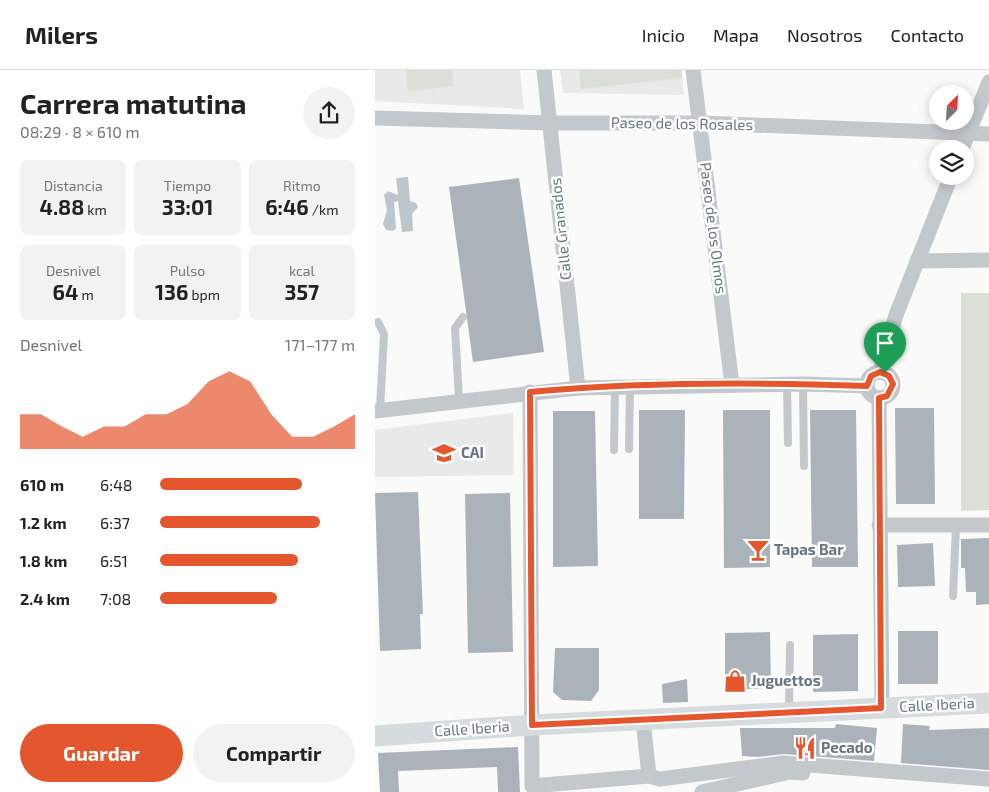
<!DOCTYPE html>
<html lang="es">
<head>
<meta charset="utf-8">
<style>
  :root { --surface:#fff; --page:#f2f2f2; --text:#222; --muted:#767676; --line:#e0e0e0; --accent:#e4572e }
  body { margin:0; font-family:"Exo 2",sans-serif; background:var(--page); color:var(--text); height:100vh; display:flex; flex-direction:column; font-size:19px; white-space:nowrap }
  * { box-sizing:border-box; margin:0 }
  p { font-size:16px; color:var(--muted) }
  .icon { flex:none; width:28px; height:28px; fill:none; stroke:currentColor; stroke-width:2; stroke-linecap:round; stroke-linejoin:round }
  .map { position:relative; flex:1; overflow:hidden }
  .panel { display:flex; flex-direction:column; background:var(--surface); width:375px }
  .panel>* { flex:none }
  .needle { width:32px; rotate:24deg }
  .buttons { position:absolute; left:554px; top:15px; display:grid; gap:10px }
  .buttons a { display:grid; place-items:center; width:45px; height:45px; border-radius:50%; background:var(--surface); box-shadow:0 2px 12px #0003; font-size:25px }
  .pin { position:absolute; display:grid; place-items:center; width:42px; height:42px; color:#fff; margin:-51px -21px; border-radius:50% 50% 50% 0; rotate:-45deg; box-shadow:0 0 5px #0007 }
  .pin .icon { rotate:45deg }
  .round { display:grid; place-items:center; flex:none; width:52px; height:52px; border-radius:26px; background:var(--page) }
  .overview { display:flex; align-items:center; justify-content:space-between; height:85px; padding:0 20px }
  h1 { font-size:28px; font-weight:700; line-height:38px }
  .figures { display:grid; grid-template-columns:repeat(3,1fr); gap:8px; height:85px; padding:5px 20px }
  .figures div { display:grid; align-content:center; border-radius:8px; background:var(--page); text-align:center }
  .figures b { font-size:21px; font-weight:700 }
  .figures small { font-size:14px; font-weight:400 }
  .figures p { font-size:14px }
  .chart { height:140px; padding:10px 20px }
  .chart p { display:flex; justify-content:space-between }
  .chart svg { width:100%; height:90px; margin-top:5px; fill:var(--accent); opacity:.7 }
  .cta { display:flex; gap:10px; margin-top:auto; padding:10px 20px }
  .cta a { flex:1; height:58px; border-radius:30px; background:var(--accent); color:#fff; font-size:20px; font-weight:700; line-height:58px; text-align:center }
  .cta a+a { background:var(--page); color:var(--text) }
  ul { padding:0 20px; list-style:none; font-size:16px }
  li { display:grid; grid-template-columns:80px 60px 1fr; align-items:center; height:38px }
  li i { height:12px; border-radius:6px; background:var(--accent) }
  header { display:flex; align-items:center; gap:30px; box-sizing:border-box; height:70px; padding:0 25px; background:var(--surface); border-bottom:1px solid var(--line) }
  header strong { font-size:24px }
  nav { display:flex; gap:28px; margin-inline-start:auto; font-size:18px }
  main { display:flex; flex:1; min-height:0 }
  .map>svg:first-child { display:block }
  .built { fill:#e8e9e9 }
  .green { fill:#dadfd7 }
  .water { fill:#bbc7cb }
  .building { fill:#aab3b9 }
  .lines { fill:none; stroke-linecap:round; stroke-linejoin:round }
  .lane { stroke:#c3c8cc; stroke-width:8 }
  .street { stroke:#c3c8cc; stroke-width:15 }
  .secondary { stroke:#d6dbdf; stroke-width:21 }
  .route-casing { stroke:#fff; stroke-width:10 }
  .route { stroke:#e4572e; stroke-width:6 }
  .labels { text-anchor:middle; stroke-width:5; stroke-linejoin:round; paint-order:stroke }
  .street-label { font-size:15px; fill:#657683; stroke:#fff }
  .poi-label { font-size:15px; font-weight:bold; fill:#657683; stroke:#fff; text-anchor:start }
</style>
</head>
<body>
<header>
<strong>Milers</strong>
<nav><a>Inicio</a><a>Mapa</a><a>Nosotros</a><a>Contacto</a></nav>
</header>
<main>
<section class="panel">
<div class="overview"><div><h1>Carrera matutina</h1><p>08:29 · 8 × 610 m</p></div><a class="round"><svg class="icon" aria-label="share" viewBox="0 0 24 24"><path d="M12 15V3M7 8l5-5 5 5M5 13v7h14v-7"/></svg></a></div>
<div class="figures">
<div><p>Distancia</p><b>4.88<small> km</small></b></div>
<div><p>Tiempo</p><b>33:01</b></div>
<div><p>Ritmo</p><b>6:46<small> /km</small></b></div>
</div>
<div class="figures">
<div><p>Desnivel</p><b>64<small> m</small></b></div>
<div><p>Pulso</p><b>136<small> bpm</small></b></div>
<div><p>kcal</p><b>357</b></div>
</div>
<div class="chart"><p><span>Desnivel</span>171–177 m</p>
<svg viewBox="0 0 160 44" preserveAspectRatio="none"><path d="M0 44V27L10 27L20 33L30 38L40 33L50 33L60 27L70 27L80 22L90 11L100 6L110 11L120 27L130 38L140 38L150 33L160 27V44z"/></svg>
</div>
<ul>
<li><b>610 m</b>6:48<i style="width:73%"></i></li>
<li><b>1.2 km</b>6:37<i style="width:82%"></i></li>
<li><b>1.8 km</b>6:51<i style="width:71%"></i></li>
<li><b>2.4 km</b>7:08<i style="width:60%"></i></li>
</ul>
<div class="cta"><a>Guardar</a><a>Compartir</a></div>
</section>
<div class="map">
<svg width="614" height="722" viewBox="0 0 614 722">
  <rect width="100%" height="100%" fill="#fafaf8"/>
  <g class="built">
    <path d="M0,0H145L149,39L0,31Z"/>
    <path d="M185,0H307L309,25L188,23Z"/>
    <path d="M138,343L139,405L0,407V360Z"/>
  </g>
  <g class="green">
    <path d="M31,0H77L79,16L33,21Z"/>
    <path d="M204,0H307V8L206,19Z"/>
    <path d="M586,223H614V440L586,441Z"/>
  </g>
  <path class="water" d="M33,107L35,131L41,133L43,137L37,144L38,161L27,162L23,131L19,132L21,158L18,161L11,160L8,154L12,140L9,125L13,121L23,125L21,108Z"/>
  <g class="building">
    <path d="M144,108L169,282L98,292L74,117Z"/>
    <path d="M520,338H559L560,434H521Z"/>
    <path d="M264,340H310L309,449H264Z"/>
    <path d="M348,340H395V497L349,498Z"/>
    <path d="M435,340H481L483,497H437Z"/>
    <path d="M178,341H220L223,496L178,497Z"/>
    <path d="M43,422L48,544H45L46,579L5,581L0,423Z"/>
    <path d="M135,423L138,582L93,583L90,424Z"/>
    <path d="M614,468V534L601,535V522H591L590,498H586V469Z"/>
    <path d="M558,473L560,516L523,517L522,475Z"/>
    <rect x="523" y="561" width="40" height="53"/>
    <path d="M395,562L396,618L350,620V563Z"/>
    <path d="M483,564V621L438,622V565Z"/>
    <path d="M180,578H224V620L216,631L187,630L178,622Z"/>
    <path d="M312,609L313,632L288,633L287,614Z"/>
    <path d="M461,654L502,658L499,691L409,684L383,687L367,686L365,658H460Z"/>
    <path d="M528,654L555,656L554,660L614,658V700L526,693Z"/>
    <path d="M143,677L145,722H123L122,697L23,701L24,722H5L3,683Z"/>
  </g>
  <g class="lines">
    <g class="lane">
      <path d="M3,252L9,264L5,340"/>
      <path d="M412,314L413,373"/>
      <path d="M428,314L429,396"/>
      <path d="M84,330L80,258L88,247"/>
      <path d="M254,379L255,317"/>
      <path d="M239,380L240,317"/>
      <path d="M578,526L581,456"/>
      <path d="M414,642L415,575"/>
    </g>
    <g class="street">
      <path d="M169,0L203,318"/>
      <path d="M318,0L357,315"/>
      <path d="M0,48L175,53H325L614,64"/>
      <path d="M587,79L614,12"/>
      <path d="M542,191L614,190"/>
      <path d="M505,302L521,245L576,106"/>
      <circle cx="505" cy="315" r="13"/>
      <path d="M155,322L157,716L274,706L268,650"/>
      <path d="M504,328L507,638"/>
      <path d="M0,341L203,318L428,314L492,316"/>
      <path d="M504,455H614"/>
      <path d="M274,706L285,709L408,693L614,709"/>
      <path d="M327,722L415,702L428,703"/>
    </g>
    <path class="secondary" d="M0,666L157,655L614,633"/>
  </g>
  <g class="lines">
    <defs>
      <path id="route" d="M505,302L514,306L518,314L512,326L504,328L506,638L157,655L155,322C266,312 380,312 492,316L496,306Z"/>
    </defs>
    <use href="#route" class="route-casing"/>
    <use href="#route" class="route"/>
  </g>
  <defs>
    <symbol id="school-bare" viewBox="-9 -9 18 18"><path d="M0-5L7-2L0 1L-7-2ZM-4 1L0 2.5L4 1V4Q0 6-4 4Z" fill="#e4572e" stroke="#fff" stroke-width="2.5" paint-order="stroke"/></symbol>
    <symbol id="bar-bare" viewBox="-9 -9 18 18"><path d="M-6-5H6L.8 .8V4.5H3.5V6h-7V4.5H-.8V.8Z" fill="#e4572e" stroke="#fff" stroke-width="2.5" paint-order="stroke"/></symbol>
    <symbol id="shop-bare" viewBox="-9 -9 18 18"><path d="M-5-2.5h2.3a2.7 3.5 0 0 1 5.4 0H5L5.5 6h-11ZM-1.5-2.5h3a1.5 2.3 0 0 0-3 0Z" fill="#e4572e" stroke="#fff" stroke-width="2.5" paint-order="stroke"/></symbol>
    <symbol id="restaurant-bare" viewBox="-9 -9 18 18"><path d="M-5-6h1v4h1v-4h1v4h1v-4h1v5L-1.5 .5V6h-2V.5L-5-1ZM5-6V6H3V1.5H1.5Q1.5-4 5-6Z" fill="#e4572e" stroke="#fff" stroke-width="2.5" paint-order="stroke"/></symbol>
  </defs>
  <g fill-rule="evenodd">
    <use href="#school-bare" x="53" y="367" width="32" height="32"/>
    <use href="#bar-bare" x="367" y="464" width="32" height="32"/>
    <use href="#shop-bare" x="344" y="595" width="32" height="32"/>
    <use href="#restaurant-bare" x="414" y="662" width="32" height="32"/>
  </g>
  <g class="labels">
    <g class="street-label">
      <text transform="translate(307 54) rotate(1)" y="5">Paseo de los Rosales</text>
      <text transform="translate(338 158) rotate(83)" y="5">Paseo de los Olmos</text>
      <text transform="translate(186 159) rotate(-96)" y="5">Calle Granados</text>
      <text transform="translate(562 635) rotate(-3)" y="5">Calle Iberia</text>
      <text transform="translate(97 659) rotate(-4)" y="5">Calle Iberia</text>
    </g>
    <g class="poi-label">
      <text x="86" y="388">CAI</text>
      <text x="399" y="485">Tapas Bar</text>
      <text x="376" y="616">Juguettos</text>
      <text x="446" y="683">Pecado</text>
    </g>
  </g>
</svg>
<div class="buttons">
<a><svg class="needle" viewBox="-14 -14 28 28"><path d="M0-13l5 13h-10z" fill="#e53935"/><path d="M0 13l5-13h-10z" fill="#767676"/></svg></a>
<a><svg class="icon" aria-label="layers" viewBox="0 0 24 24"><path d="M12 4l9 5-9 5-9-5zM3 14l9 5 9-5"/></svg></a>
</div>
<div class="pin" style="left:510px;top:303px;background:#1e9e55"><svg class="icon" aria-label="arrive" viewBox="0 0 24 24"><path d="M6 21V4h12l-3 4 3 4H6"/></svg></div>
</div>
</main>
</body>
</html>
